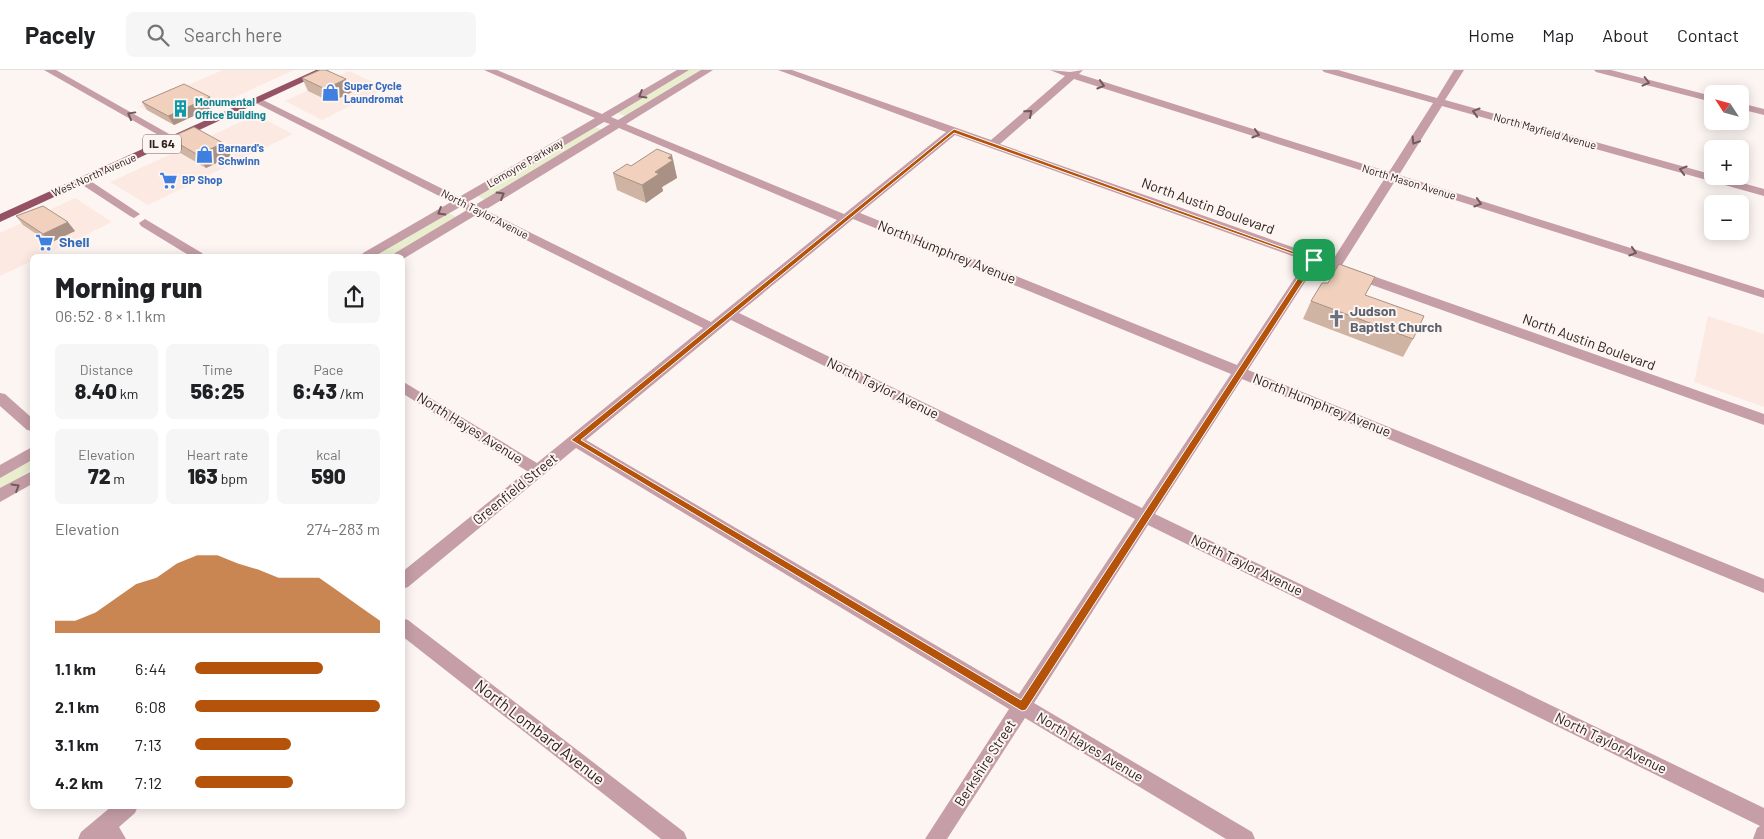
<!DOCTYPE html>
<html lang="en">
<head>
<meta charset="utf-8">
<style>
  :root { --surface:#fff; --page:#f6f6f6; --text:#202124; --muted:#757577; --line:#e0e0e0; --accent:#b45309 }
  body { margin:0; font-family:Barlow,sans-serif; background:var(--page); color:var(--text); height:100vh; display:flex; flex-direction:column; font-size:19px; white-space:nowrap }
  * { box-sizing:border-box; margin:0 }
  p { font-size:16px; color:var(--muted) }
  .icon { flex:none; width:28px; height:28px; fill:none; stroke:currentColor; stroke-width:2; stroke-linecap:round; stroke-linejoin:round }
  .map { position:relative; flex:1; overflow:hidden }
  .panel { position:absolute; left:30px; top:184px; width:375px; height:555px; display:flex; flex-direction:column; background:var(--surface); border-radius:8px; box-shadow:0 2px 12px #0003 }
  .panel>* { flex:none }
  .needle { width:32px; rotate:306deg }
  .tools { position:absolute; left:1704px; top:15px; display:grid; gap:10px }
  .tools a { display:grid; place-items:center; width:45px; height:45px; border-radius:8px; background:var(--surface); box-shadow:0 2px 12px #0003; font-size:25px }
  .pin { position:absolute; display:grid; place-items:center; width:42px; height:42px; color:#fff; margin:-21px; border-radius:10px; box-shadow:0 2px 8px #0006 }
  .round { display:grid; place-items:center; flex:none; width:52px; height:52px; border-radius:8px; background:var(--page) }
  .headline { display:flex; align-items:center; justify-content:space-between; height:85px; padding:0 25px }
  h1 { font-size:28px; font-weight:800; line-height:38px }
  .metrics { display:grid; grid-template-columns:repeat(3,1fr); gap:8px; height:85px; padding:5px 25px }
  .metrics div { display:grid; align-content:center; border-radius:8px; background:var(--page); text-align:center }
  .metrics b { font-size:21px; font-weight:800 }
  .metrics small { font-size:14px; font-weight:400 }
  .metrics p { font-size:14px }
  .chart { height:140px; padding:10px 25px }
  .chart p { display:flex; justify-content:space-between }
  .chart svg { width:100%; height:90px; margin-top:5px; fill:var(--accent); opacity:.7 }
  ul { padding:0 25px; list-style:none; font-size:16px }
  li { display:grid; grid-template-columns:80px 60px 1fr; align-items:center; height:38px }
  li i { height:12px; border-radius:6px; background:var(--accent) }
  header { display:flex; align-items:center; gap:30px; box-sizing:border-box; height:70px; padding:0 25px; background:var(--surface); border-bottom:1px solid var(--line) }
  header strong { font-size:24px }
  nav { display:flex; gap:28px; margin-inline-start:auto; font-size:18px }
  .search { width:350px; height:45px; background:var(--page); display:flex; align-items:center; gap:12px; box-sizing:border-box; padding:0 18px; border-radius:8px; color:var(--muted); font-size:19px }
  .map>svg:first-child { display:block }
  .built { fill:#fceae2 }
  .green { fill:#e8eece }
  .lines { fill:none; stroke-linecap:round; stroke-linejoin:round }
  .minor { fill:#c59ea7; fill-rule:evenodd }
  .major { fill:#955265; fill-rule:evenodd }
  .wall { fill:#cfb4a3 }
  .shaded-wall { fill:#a99285 }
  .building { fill:#f1d1be; stroke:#a99285 }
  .oneway { stroke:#725a5b }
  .route { fill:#b45309; stroke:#fff; fill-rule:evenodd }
  .labels { text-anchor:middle; stroke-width:4; stroke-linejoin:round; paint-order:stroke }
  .far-shop-label { font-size:11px; font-weight:bold; fill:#366cbe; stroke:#fdf5f2; text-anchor:start }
  .far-culture-label { font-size:11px; font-weight:bold; fill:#0d838f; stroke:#fdf5f2; text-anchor:start }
  .far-street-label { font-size:11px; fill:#2f221c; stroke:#fdf5f2 }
  .shield { fill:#fdf5f2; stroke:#6d615c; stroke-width:1 }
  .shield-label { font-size:12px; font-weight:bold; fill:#2f221c }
  .street-label { font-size:14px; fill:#2f221c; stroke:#fdf5f2 }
  .shop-label { font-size:14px; font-weight:bold; fill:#366cbe; stroke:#fdf5f2; text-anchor:start }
  .worship-label { font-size:14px; font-weight:bold; fill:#5b616d; stroke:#fdf5f2; text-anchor:start }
  .near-street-label { font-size:16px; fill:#2f221c; stroke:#fdf5f2 }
</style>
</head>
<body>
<header>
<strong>Pacely</strong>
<div class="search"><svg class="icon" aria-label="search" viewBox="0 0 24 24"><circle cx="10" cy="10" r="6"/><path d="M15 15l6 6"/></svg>Search here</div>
<nav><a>Home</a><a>Map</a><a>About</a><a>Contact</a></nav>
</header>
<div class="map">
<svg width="1764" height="769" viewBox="0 0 1764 769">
  <rect width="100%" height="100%" fill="#fdf5f2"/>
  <g class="built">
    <path d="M223,0H294L174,55L139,36Z"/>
    <path d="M349,1L386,18L322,50L285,31Z"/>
    <path d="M256,45L293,64L148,135L110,112Z"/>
    <path d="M75,128L112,152L42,186H32V191L0,206V163Z"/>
    <path d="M1708,246L1764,264V337L1694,312Z"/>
  </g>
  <g class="green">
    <path d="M688,0H701L625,46L616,42Z"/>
    <path d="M593,56L602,60L485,130L476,125Z"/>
    <path d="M447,142L456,147L390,186H373Z"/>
    <path d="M29,389L32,392V400L0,419V406Z"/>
  </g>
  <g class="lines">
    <g class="minor">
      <path d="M44,0H56L178,69L173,72L169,71Z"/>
      <path d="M484,0H497L602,44L677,0H689L611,47L618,50L701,0H713L626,54L844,144L946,62L778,0H792L991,70L1065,6L1050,0L1070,2L1083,0L1079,4L1389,102L1433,33L1324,2L1322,0H1338L1437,28L1454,0H1464L1445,30L1764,119V126L1442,36L1399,105L1764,220V228L1395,111L1342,195L1764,344V355L1316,195L1248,300L1764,509V523L1242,309L1155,444L1764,738V769H1753L1757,758L1760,756L1148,455L1034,633L1252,762L1255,769H1226L1025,648L947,769H925L1009,639L576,378L408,517L402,519V502L527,401L402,323V311L537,393L703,258L476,145L403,189L402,186H393L395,183L467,140L460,137L375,186H361L363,183L451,132L252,31L257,28L261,29L459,127L595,48ZM1074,9L1385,108L1332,191L1000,74ZM604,52L610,54L475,135L468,132ZM619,58L837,150L711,252L485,140ZM955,65L988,77L1306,191L1237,295L860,143ZM853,149L1231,304L1142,438L739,243ZM731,250L1135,449L1019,624L586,370Z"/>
      <path d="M1594,0H1611L1712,26V32L1596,2Z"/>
      <path d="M1740,33L1764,39V45L1740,39Z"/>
      <path d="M82,107L86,108L140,144L134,148L130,146L78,112L76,110Z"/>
      <path d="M145,149L202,183L204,186H190L141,156L139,153Z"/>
      <path d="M0,323L5,324L32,348V361L27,360L0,336Z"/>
      <path d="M32,377V390L0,408V395Z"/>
      <path d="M32,401V414L0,432V418Z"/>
      <path d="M402,548L408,550L684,762L687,769H661L402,566Z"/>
      <path d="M112,736H138L135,743L119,757L126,769H78L81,762Z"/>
    </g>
    <path class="major" d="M316,0H329L0,152V144Z"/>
  </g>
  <g class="wall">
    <path d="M302,8L352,22L331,32L308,21Z"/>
    <path d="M142,32L215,36L174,55L147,40Z"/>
    <path d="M169,68L231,86L206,98L177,81Z"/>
    <path d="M673,90L677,108L662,117L663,121L646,133L617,120L613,103L631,96Z"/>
    <path d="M16,146L75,161L50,173L23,155Z"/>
    <path d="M1366,225L1413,269L1403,287L1303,249L1311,231Z"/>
  </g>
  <g class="shaded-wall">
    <path d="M346,9L352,22L331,32L325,19Z"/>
    <path d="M210,27L215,36L174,55L168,46Z"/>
    <path d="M223,73L231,86L206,98L198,85Z"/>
    <path d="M672,85L677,108L662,117L663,121L646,133L642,115L655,102L668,88Z"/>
    <path d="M68,152L75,161L50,173L43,164Z"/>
  </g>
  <g class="building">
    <path d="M320,0H326L346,9L325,19L302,8Z"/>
    <path d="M184,14L210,27L168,46L142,32Z"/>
    <path d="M194,57L223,73L198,85L169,68Z"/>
    <path d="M657,79L672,85L668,88L673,90L655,102L659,104L642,115L613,103L627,94L631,96Z"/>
    <path d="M43,136L68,152L43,164L16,146Z"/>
    <path d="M1339,194L1375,207L1365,225L1424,246L1413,269L1311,231L1322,213H1328Z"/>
  </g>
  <defs><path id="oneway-chevron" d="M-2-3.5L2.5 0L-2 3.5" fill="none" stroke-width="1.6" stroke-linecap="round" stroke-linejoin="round" transform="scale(1.25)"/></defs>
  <g class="oneway">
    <use href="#oneway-chevron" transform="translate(1646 12) rotate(14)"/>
    <use href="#oneway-chevron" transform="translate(1101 15) rotate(17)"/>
    <use href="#oneway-chevron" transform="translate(642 25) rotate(149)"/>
    <use href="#oneway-chevron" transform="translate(1476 42) rotate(-164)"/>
    <use href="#oneway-chevron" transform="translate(1029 43) rotate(-41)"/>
    <use href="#oneway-chevron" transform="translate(131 45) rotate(-151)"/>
    <use href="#oneway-chevron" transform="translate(1256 64) rotate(17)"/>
    <use href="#oneway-chevron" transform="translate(1415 71) rotate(122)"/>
    <use href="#oneway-chevron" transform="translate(1683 100) rotate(-164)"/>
    <use href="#oneway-chevron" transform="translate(501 125) rotate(-31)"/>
    <use href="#oneway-chevron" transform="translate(1478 133) rotate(17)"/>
    <use href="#oneway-chevron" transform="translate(441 142) rotate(149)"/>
    <use href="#oneway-chevron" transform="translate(1633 182) rotate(17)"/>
    <use href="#oneway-chevron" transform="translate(16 417) rotate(-31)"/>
  </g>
  <path class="route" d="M954,59L1317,190L1026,640L1022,641L571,370ZM954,63L1310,190L1021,630L581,370Z"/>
  <defs>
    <symbol id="shop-bare" viewBox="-9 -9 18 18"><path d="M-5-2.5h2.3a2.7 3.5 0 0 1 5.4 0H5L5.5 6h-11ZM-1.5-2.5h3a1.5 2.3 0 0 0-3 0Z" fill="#3f7fe0" stroke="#fdf5f2" stroke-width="2.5" paint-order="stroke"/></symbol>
    <symbol id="building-bare" viewBox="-9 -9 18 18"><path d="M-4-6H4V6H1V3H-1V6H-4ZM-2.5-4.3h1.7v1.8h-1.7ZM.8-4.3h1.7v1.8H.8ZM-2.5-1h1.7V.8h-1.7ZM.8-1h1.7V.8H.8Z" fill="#0f9aa8" stroke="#fdf5f2" stroke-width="2.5" paint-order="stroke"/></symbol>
    <symbol id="supermarket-bare" viewBox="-9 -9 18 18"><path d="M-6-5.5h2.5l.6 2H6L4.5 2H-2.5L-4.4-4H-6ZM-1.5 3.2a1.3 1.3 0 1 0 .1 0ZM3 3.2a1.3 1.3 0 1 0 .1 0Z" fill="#3f7fe0" stroke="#fdf5f2" stroke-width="2.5" paint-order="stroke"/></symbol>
    <symbol id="church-bare" viewBox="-9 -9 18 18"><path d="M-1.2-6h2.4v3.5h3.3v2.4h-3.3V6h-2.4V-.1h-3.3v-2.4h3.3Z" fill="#6b7280" stroke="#fdf5f2" stroke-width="2.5" paint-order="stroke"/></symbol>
  </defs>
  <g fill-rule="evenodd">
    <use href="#shop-bare" x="318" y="10" width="25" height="25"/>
    <use href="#building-bare" x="168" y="26" width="25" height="25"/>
    <use href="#shop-bare" x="192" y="72" width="25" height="25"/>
    <use href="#supermarket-bare" x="156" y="98" width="25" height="25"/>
    <use href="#supermarket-bare" x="32" y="160" width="25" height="25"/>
    <use href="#church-bare" x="1324" y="236" width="25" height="25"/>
  </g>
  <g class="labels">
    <g class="far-shop-label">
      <text x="344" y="20">Super Cycle<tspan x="344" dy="13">Laundromat</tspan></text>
      <text x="218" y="82">Barnard's<tspan x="218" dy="13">Schwinn</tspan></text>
      <text x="182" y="114">BP Shop</text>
    </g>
    <g class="far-culture-label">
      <text x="195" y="36">Monumental<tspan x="195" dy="13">Office Building</tspan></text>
    </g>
    <g class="far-street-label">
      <text transform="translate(1545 61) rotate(16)" y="4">North Mayfield Avenue</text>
      <text transform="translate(525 93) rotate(-30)" y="4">Lemoyne Parkway</text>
      <text transform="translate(94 105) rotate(-24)" y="4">West North Avenue</text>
      <text transform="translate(1409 112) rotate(17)" y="4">North Mason Avenue</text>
      <text transform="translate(485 144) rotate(27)" y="4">North Taylor Avenue</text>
    </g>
    <rect class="shield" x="143" y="64.5" width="38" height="19" rx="4"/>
    <g class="shield-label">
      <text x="162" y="78">IL 64</text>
    </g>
    <g class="street-label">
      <text transform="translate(1208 136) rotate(20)" y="5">North Austin Boulevard</text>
      <text transform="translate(947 182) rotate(22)" y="5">North Humphrey Avenue</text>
      <text transform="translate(1589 272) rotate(20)" y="5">North Austin Boulevard</text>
      <text transform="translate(883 318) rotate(26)" y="5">North Taylor Avenue</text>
      <text transform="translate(1322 335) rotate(22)" y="5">North Humphrey Avenue</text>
      <text transform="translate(470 358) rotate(32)" y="5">North Hayes Avenue</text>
      <text transform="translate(515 419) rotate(-39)" y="5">Greenfield Street</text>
      <text transform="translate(1247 495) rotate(26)" y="5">North Taylor Avenue</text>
      <text transform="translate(1611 673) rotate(26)" y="5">North Taylor Avenue</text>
      <text transform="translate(1090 677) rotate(31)" y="5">North Hayes Avenue</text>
      <text transform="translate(985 693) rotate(-57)" y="5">Berkshire Street</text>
    </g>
    <g class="shop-label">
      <text x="59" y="177">Shell</text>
    </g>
    <g class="worship-label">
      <text x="1350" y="246">Judson<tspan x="1350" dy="16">Baptist Church</tspan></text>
    </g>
    <g class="near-street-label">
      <text transform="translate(540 662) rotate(38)" y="6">North Lombard Avenue</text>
    </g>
  </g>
</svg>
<div class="tools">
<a><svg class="needle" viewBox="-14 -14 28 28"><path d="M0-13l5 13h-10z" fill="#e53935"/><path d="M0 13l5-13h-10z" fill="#757577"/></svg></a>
<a>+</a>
<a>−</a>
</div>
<div class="pin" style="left:1314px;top:190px;background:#1e9e55"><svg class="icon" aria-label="arrive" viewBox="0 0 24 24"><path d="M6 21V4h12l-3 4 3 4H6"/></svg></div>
<section class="panel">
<div class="headline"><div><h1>Morning run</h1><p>06:52 · 8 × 1.1 km</p></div><a class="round"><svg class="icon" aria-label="share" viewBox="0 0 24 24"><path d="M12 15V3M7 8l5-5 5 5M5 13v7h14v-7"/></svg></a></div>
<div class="metrics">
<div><p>Distance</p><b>8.40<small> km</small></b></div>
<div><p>Time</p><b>56:25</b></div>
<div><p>Pace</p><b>6:43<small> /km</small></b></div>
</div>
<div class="metrics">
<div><p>Elevation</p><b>72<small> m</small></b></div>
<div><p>Heart rate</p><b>163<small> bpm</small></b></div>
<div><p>kcal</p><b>590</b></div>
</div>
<div class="chart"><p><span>Elevation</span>274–283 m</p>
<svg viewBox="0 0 160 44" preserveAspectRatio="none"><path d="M0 44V38L10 38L20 34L30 27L40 20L50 17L60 10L70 6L80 6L90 10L100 13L110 17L120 17L130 17L140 24L150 31L160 38V44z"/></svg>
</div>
<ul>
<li><b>1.1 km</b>6:44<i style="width:69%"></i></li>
<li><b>2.1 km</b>6:08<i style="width:100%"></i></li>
<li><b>3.1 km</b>7:13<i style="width:52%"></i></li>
<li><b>4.2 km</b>7:12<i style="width:53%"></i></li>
</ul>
</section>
</div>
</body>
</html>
